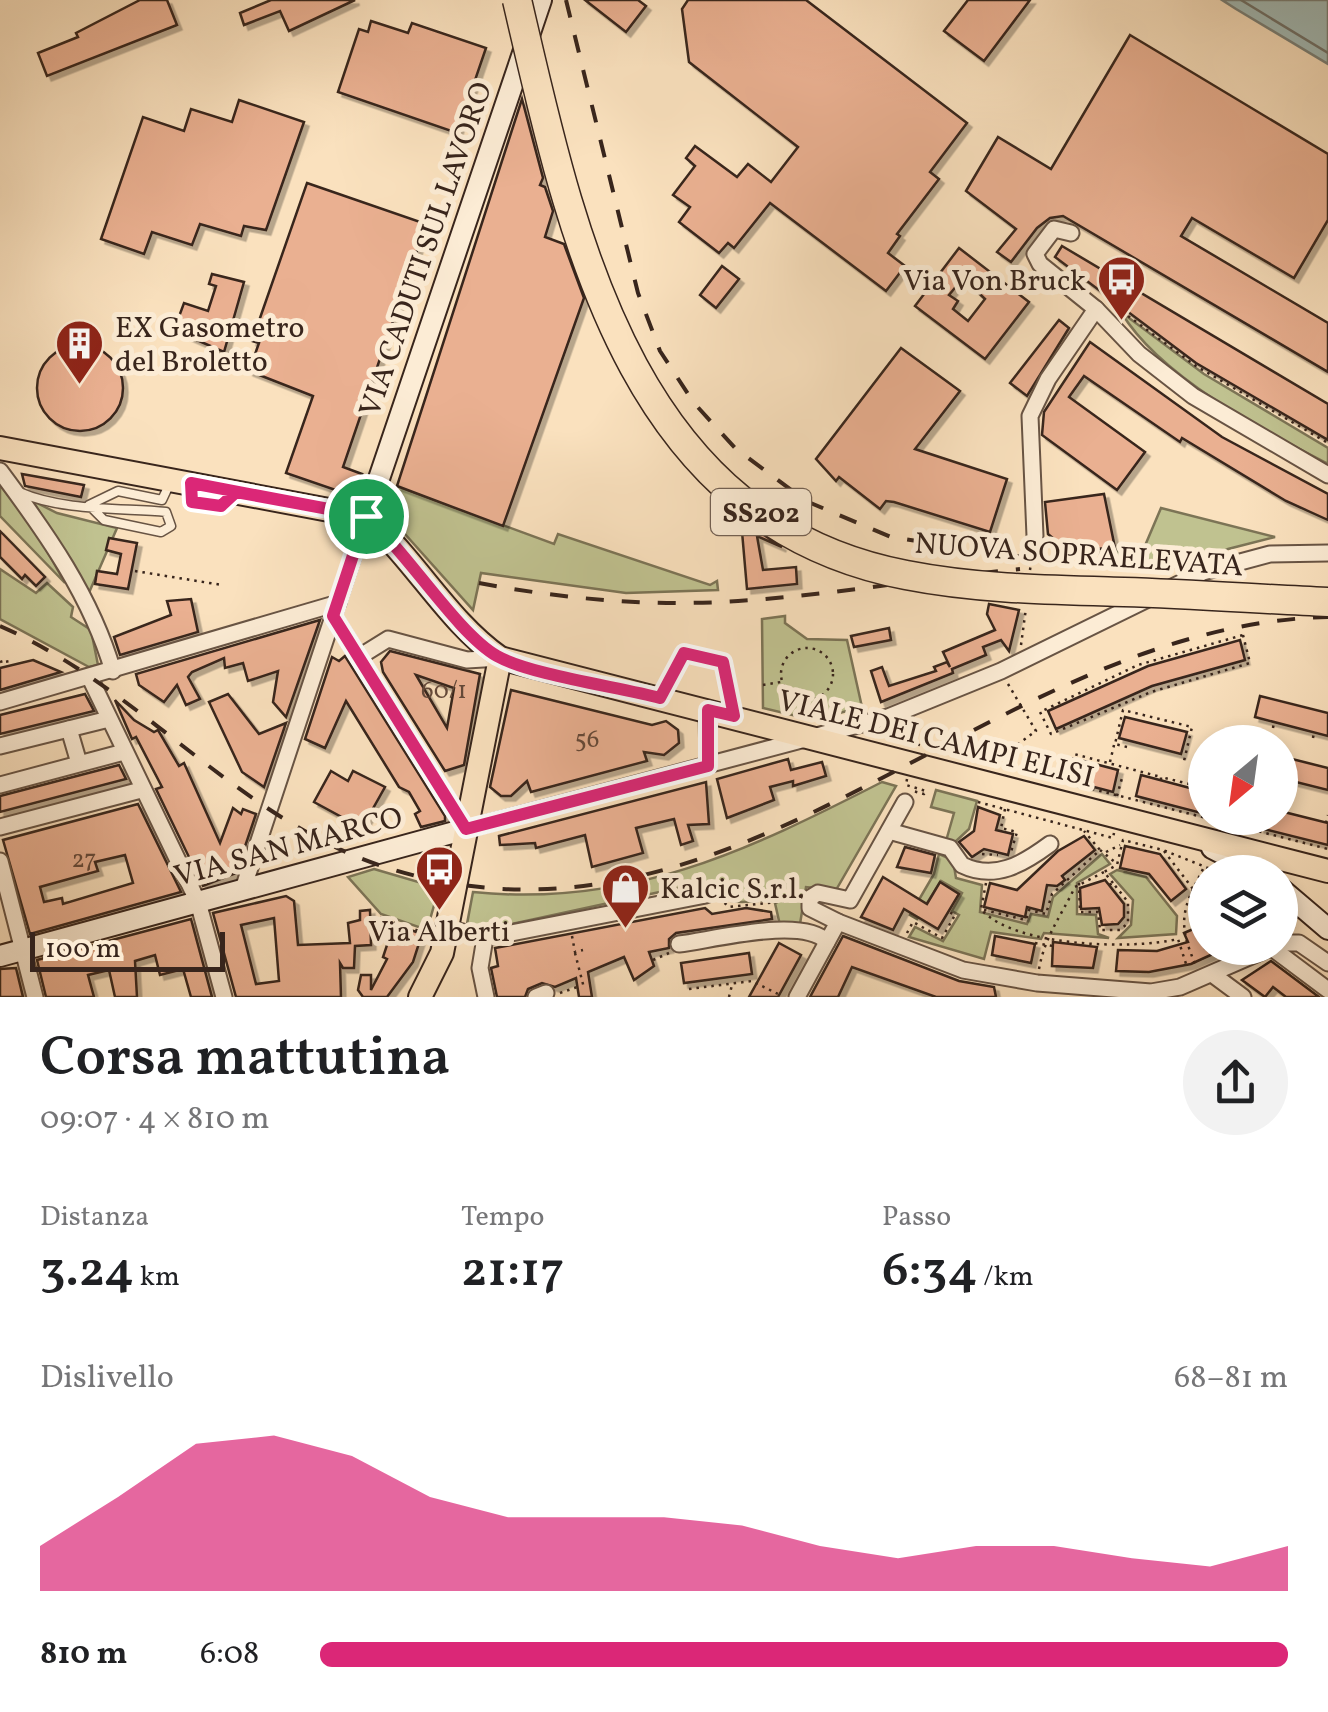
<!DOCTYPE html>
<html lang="it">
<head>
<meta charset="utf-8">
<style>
  :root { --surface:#fff; --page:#f2f2f2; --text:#202124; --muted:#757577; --accent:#db2777 }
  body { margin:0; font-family:Vollkorn,serif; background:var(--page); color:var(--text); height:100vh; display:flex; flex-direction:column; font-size:38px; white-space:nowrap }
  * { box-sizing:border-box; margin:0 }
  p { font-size:32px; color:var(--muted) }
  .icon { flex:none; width:55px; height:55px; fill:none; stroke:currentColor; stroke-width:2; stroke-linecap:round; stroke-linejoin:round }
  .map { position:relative; height:997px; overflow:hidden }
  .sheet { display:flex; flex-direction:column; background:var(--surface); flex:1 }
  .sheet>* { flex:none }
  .needle { width:65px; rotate:209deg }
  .buttons { position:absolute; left:1188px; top:725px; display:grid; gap:20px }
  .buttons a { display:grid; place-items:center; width:110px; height:110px; border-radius:50%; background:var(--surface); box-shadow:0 5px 15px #0003; font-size:50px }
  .scale { position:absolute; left:30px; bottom:25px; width:195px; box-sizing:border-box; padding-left:10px; border:5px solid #38251c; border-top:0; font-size:28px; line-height:35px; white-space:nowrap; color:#38251c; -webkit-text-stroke:8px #fcecd5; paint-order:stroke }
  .pin { position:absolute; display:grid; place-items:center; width:85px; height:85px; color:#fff; margin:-42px; border:5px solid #fff; border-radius:50%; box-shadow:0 2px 10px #0007 }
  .round { display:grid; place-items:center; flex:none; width:105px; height:105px; border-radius:52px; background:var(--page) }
  .headline { display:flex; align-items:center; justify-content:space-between; height:170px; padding:0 40px }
  h1 { font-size:55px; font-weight:600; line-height:75px }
  .stats { display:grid; grid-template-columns:repeat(3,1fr); gap:15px; height:170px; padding:10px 40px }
  .stats div { display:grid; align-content:center }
  .stats b { font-size:50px; font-weight:600 }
  .stats small { font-size:28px; font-weight:400 }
  .stats p { font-size:28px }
  .chart { height:280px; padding:20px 40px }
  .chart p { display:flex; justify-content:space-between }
  .chart svg { width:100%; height:180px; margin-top:10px; fill:var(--accent); opacity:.7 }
  ul { padding:0 40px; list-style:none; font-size:32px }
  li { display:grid; grid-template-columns:160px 120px 1fr; align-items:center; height:75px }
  li i { height:25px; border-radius:12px; background:var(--accent) }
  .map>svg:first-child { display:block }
  .green { fill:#c0c290; stroke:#7c7456; stroke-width:2.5 }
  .water { fill:#a1bcb9; stroke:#77807a; stroke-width:2.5 }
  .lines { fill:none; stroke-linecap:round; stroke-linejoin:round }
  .shore { stroke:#6c706a; stroke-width:2.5 }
  .building { fill:#eab091; stroke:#38251c; stroke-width:2.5; fill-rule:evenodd; filter:url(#shadow) }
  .lane-casing { stroke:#685444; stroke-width:11 }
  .street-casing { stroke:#685444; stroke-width:19 }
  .secondary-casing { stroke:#38251c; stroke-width:24 }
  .primary-casing { stroke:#38251c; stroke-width:26 }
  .path { stroke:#38251c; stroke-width:2.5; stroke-dasharray:2.5 5; stroke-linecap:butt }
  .lane { stroke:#fcecd5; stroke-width:8 }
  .street { stroke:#fcecd5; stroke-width:15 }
  .secondary { stroke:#fcecd5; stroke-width:20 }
  .primary { stroke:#fae1be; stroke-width:22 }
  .rail { stroke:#38251c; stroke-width:4; stroke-dasharray:18 18; stroke-linecap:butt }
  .highway-bridge-casing { stroke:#38251c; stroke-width:31; stroke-linecap:butt }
  .highway-bridge { stroke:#fae1be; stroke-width:28 }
  .route-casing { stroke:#fff; stroke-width:20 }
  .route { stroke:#db2777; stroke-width:12 }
  .labels { text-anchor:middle; stroke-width:10; stroke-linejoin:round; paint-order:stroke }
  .number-label { font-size:25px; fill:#644839 }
  .shield { fill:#fcecd5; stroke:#736154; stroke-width:2.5 }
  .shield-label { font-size:28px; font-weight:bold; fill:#38251c }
  .street-label { font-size:30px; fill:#38251c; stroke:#fcecd5 }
  .poi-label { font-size:30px; fill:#38251c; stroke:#fcecd5; text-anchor:start }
</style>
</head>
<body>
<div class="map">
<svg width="1328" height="997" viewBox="0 0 1328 997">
  <defs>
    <filter id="shadow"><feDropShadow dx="4.5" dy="4.5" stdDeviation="0" flood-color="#0004"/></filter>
  </defs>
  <rect width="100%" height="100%" fill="#fae1be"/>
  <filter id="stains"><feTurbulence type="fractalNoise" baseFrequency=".002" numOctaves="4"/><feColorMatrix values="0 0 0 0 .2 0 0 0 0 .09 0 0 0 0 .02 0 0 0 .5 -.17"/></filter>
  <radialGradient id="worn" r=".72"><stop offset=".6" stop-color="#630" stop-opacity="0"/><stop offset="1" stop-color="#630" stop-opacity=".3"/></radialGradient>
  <g class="green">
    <path d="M1121,312L1204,374L1328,448V464C1262,430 1160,377 1121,312Z"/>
    <path d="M0,485L33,526L65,583L0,516Z"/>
    <path d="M397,486L554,544L558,534L710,585L717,581L718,590L626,593L481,573L473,610L388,515Z"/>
    <path d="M33,501L57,513L117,528L88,595Z"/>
    <path d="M1161,508L1275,537L1228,549L1188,569L1098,562L1105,551L1144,548Z"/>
    <path d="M0,569L36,593L47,583L73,607L71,617L91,630L98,665L89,667L0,619Z"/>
    <path d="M785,616V623L807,639L847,640L862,707L813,720L763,708L762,619Z"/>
    <path d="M882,782L896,786L836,890L806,887L800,924L780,925L774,899C750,902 718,909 706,882L484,930L467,924L473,892C629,908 747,851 882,782Z"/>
    <path d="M936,790L977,801L969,829L954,843L946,841L954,813L931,807Z"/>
    <path d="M939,854L953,860L956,878L982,885L980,912L1027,924L1031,914L1048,917L1053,897L1102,854L1110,864L1077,883V914L1096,915L1098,934L1109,938L1044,933L1041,939L991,932L984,959L909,937L915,927L943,941L959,915L952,911L962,893L941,881L917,919L910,915L934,874Z"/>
    <path d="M374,869L439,888L427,930L381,914L348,877Z"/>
    <path d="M1117,870L1146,877L1177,916L1176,934L1118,938L1131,925L1133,900L1110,874Z"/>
  </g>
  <path class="water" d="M1222,0H1328V64L1236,9Z"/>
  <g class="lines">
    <path class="shore" d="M1241,0L1328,53"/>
  </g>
  <g class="building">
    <path d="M140,0H167L177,25L47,76L38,53L78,37L76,33Z"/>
    <path d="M271,0H355L289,31L280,11L244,25L240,13Z"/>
    <path d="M585,0H638L646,6L626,32Z"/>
    <path d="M688,0H806L967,123L930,172L939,179L897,234L900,236L888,253L905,266L886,291L770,203L734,248L728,243L719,253L679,222L690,207L673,195L695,166L686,158L695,146L737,177L748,164L771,182L798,147L689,62L682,9Z"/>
    <path d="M968,0H1030L984,61L944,31Z"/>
    <path d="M371,21L408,33L412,23L486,48L457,133L338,92L359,29L368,32Z"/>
    <path d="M1130,35L1328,154V220L1294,278L1192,218L1181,236L1328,323V372L1063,216L1050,218L1037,228L1011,262L997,252L1016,229L966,191L998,137L1051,169Z"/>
    <path d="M522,99L543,178L540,185L545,187L553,211L545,237L564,244L584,298L503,526L397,486Z"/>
    <path d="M239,100L304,122L266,230L244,226L241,236L200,224L192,245L152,232L144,254L101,239L143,117L184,131L191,109L232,122Z"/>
    <path d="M307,183L426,224L343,467L362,474L350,495L286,473L313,396L249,371L259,343L252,341Z"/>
    <path d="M1062,246L1328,404V440L1196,363L1055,257Z"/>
    <path d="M959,248L1029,302L985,359L915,306ZM963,278L985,299L968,321L953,309L958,301L949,295Z"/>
    <path d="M722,266L739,279L716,308L700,295Z"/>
    <path d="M212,274L244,282L224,352L174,330L184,303L208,311L216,286L209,284Z"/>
    <path d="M1059,320L1069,328L1027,396L1010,383Z"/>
    <path d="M1090,342L1222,437L1328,494V520L1286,501L1182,438L1180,442L1084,376L1069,397L1145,452L1117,490L1042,435L1044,412Z"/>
    <circle cx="80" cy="388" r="43"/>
    <path d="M901,348L960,391L915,449L1007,479L990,532L894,502L886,501L880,509L839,477L836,481L816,459Z"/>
    <path d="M22,474L84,485L81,497L25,486Z"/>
    <path d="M1104,494L1115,548L1067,550L1048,534L1045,502Z"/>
    <path d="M741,520L782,547L757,536L763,570L796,567L797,584L747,589Z"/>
    <path d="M0,531L45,577L36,586L25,575L22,579L0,557Z"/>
    <path d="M109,538L137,543L128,589L95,584L97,571L117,574L121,554L106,550Z"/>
    <path d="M191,599L198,632L120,655L114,637L171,615L167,601Z"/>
    <path d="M989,604L1019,610L1009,651L1001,640L983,647L986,655L952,669L953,673L881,702L871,671L882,667L889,686L936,671L934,667L947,662L950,667L943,652L995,630L987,614Z"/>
    <path d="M320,620L286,717L273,702L278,671L248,681L243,663L225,668L224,658L192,672L188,677L200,699L186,705L177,685L164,702L139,685L136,674Z"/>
    <path d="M889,628L891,640L854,647L851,636Z"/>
    <path d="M1240,640L1245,660L1152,686L1056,729L1048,711L1148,666Z"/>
    <path d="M390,651L480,674L464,765L445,771L383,672L381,662ZM416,675L454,688L447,728Z"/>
    <path d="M345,656L445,816V821L421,827L415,814L420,811L409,792L399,787L346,701L325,748L305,739L332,657L339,661Z"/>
    <path d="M33,660L61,672L0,690V668Z"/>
    <path d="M511,690L652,725L666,721L678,730L679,743L664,755L644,752L647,761L531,792L527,781L511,796H501L490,787Z"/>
    <path d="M85,694L94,711L0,734V715Z"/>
    <path d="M228,694L259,734L286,723L264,787L242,772L209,702Z"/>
    <path d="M1260,696L1328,713V736L1255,717Z"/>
    <path d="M115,700L134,720L154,732L158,730L179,766L184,763L220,843L233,808L241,814L243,809L256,814L236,873L203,886L156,789L162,787L136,737L132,739Z"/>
    <path d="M1125,717L1187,732L1181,754L1119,738Z"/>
    <path d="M1280,756L1328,768V790L1280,778Z"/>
    <path d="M788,759L791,770L822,762L826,776L793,786V781L770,787L774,800L727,818L717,779Z"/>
    <path d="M1076,759L1118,770L1113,792L1071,781Z"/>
    <path d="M119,765L126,779L0,812V796Z"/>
    <path d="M331,771L348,781L353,771L385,787L362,828L314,802Z"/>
    <path d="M1141,775L1205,792V814L1136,796Z"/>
    <path d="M706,782L709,824L688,825L693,841L681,845L674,819L636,828L643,853L592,867L585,835L536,848L535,843L500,845L499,836Z"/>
    <path d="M138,804L181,892L30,934L3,840ZM125,855L133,883L63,904L62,898L44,902L40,887L98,871L95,862Z"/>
    <path d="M978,807L1000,815L996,830L1013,834L1008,855L984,849L972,857L959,842L974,831Z"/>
    <path d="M1280,811L1328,823V845L1260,828L1263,818H1280Z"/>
    <path d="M1084,836L1095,850L1062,876L1065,880L1057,886L1047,885L1042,911L1027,907L1025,917L984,907L990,883L1017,890L1058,851Z"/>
    <path d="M1125,846L1160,854L1186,889L1171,901L1149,874L1120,868Z"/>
    <path d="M905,847L935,855L931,873L897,867Z"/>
    <path d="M883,877L927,904L940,882L959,894L938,929L904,909L893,930L861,917Z"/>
    <path d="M1105,880L1124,904V917L1118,924L1102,925L1099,908L1081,909L1080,888Z"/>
    <path d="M286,896L294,901L298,945L350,943L348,923L360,920V911L370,910L371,945L355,946L354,968H343L340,963L341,997H236L213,913ZM274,918L279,981L256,984L241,925Z"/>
    <path d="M705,908L712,914L746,908L771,912L772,919L676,933L669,939V948L649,952L654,966L634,980L624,957L588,972L592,997H579L576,978L555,987L542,983L528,989L525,997H497L491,968L498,966L495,948Z"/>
    <path d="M191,919L212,997H191L183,969L160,975L155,955L135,961L137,997H115L109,970L88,975L94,997H46L37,960Z"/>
    <path d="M394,924L422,934L413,962L387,997H363L358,990L361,975H371V990L387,959L383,957Z"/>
    <path d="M1205,924V948H1226L1191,964L1149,972L1116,971L1118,950L1157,951L1188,942L1184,933Z"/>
    <path d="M843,936L959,981L994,987L996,997H936L852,967L838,997H810Z"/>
    <path d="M995,936L1035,944L1031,963L992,955Z"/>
    <path d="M1053,942L1097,947L1093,968L1052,966Z"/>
    <path d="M779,943L801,955L778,997H749Z"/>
    <path d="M749,953L752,974L684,983L681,963Z"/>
    <path d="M1271,961L1319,997H1286L1273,987L1265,997L1242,980Z"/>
    <path d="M16,968L23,997H0V969Z"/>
  </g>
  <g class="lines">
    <defs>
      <g id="lane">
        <path d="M191,488V501L221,506L230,497"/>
        <path d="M19,492C62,511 120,508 166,512L171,526L161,532L104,520L89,505L118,491L162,500L169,485"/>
        <path d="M662,697L683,653L723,661L734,712"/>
      </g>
      <g id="street">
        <path d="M1071,233L1054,229L1035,254L1040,264L1096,309L1139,354L1193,396L1328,475"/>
        <path d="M0,471C47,534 91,596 113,671"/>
        <path d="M1035,536L1030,416L1048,379L1096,309"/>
        <path d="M333,616L466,829L888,717L1001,671L1203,572L1270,554L1328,553"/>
        <path d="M359,657L388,639L467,660L500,658"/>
        <path d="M90,678L198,902L224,997"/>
        <path d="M0,702L338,603"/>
        <path d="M707,710L708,766"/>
        <path d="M69,729L79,763"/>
        <path d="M0,746L109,719"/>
        <path d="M0,785L124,752"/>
        <path d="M0,827L141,790"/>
        <path d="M889,831L950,848L962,865C995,881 1023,864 1050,844"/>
        <path d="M0,861L35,997"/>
        <path d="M243,889L366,517"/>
        <path d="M838,922L963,970L1037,983L1151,992L1180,987L1270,948"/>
        <path d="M447,928L485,938L706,895"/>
        <path d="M485,938L480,968L486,997"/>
        <path d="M1280,943H1299L1328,963"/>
        <path d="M679,944C713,940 803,916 827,942"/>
        <path d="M1272,948L1328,990"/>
        <path d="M1212,974L1243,997"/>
        <path d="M536,997L546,993"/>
        <path d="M797,997L838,922L810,908V898L818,893L850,900L905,802"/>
      </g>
      <g id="secondary">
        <path d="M366,517L541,0"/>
        <path d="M1212,848L1259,872"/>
        <path d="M1280,888L1328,929"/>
        <path d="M0,956L466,829"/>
      </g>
      <g id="primary">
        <path d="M0,448L366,517C415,559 447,621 500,658L1328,871"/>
        <path d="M420,997L442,953L500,658"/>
      </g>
    </defs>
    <use href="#lane" class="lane-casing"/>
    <use href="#street" class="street-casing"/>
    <use href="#secondary" class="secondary-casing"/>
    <use href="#primary" class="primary-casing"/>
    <g class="path">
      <path d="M1116,307L1196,366L1328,443"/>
      <path d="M1030,570L1033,548"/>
      <path d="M135,571L222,585"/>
      <path d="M1243,635L1250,663L1151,692L1051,734L1040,712L1138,665Z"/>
      <path d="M1021,645L1026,608"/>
      <circle cx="807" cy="674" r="26"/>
      <path d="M0,662L7,660L8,666"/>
      <path d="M1008,684L1036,731L1014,747"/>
      <path d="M763,685L781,682"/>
      <path d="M796,717L800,700"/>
      <path d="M1273,728L1274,722"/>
      <path d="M891,733L896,739L1328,849"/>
      <path d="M1313,738L1314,732"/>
      <path d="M1127,747L1115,744L1123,710L1192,727L1184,761"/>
      <path d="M1110,762L1114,745"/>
      <path d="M907,779L906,785L926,791L924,794L913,791"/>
      <path d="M1161,780V777L1205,788"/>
      <path d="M1068,782L1074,754L1161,777"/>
      <path d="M1117,796L1122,778"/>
      <path d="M978,802L1113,838L1114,833"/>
      <path d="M1005,809L1001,828L1017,832L1011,852"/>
      <path d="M1286,813L1294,781"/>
      <path d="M1326,823L1328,815"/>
      <path d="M1255,830L1258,818"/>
      <path d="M1100,850L1116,863"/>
      <path d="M1164,851L1193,889L1204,867"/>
      <path d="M1106,852L1120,845"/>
      <path d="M982,854L998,855"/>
      <path d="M986,883L981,909C1013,947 1132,950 1178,939L1187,967"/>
      <path d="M1079,883L1080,912H1098L1100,930H1120L1128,923V902L1113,883L1109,885"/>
      <path d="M1113,883L1104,872L1117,865L1123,840L1163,850L1218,872"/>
      <path d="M1193,889C1179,919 1183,934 1195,964"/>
      <path d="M719,898L729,907L796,900"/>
      <path d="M984,910L1026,920L1029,910L1046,914L1052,894L1100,850L1084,831"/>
      <path d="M1280,915L1290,929L1295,927"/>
      <path d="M380,917L425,933"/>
      <path d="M907,933L913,922L942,938L955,915L949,912"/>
      <path d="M572,936L575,952L583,950"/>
      <path d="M1035,943L1053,946"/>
      <path d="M575,953L584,988"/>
      <path d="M653,960L669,953"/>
      <path d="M1039,969C1045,936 1060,918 1075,887L1104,872"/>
      <path d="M689,989L752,981L782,996"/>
      <path d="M560,993L580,986"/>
      <path d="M729,997L732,985"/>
    </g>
    <use href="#lane" class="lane"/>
    <use href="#street" class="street"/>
    <use href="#secondary" class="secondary"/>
    <use href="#primary" class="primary"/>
    <g class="rail">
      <path d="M566,0L638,293L660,351L694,403L735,448L806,501L891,537L1029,558"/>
      <path d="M479,583C564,599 651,607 738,601C832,595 926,578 1020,569"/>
      <path d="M0,626C142,688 239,821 388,868C741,979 991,625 1328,617"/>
    </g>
    <defs>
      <path id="highway-bridge" d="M517,0C571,232 628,522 906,575C977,589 1051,590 1124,592C1192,594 1260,599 1328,602"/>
    </defs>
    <use href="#highway-bridge" class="highway-bridge-casing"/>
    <use href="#highway-bridge" class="highway-bridge"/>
  </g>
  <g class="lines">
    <defs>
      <path id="route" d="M366,516L191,483L192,502L221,506L236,492L366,516L333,616L466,829L708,766V710L734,716L723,662L684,653L660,698C619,687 531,675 497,656C457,633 407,552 366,516"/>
    </defs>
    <use href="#route" class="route-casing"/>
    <use href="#route" class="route"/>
  </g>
  <defs>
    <symbol id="bus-pin" viewBox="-11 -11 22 30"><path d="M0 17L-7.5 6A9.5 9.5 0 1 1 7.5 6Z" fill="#8f2418" stroke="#fcecd5"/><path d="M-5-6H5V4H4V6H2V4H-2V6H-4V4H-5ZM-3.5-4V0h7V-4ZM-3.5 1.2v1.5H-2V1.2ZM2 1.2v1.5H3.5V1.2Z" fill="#fff"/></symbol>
    <symbol id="building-pin" viewBox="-11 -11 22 30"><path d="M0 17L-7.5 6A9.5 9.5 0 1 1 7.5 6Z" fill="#8f2418" stroke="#fcecd5"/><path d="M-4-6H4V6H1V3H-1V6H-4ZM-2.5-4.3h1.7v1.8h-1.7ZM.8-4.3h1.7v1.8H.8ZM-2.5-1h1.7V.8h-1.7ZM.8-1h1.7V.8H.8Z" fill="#fff"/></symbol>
    <symbol id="shop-pin" viewBox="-11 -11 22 30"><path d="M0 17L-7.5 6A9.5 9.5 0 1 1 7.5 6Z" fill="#8f2418" stroke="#fcecd5"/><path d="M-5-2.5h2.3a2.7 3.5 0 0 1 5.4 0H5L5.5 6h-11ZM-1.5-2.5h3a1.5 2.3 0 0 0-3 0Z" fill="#fff"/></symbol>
  </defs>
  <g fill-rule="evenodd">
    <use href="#bus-pin" x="1094" y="252" width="55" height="75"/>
    <use href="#building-pin" x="52" y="316" width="55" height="75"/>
    <use href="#bus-pin" x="412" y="842" width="55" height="75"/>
    <use href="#shop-pin" x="598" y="860" width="55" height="75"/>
  </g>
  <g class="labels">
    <g class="number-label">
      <text x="444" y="698">60/1</text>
      <text x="587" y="747">56</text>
      <text x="84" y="867">27</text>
    </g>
    <rect class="shield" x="711" y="489" width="100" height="46" rx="8"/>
    <g class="shield-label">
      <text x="761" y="522">SS202</text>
    </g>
    <g class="street-label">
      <text transform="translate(425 249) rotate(-71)" y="10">VIA CADUTI SUL LAVORO</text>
      <text transform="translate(1079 554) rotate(4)" y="10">NUOVA SOPRAELEVATA</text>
      <text transform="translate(936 738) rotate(14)" y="10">VIALE DEI CAMPI ELISI</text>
      <text transform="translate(288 846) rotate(-15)" y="10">VIA SAN MARCO</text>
    </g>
    <g class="poi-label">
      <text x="1086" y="290" text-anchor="end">Via Von Bruck</text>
      <text x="115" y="337">EX Gasometro<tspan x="115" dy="34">del Broletto</tspan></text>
      <text x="660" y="898">Kalcic S.r.l.</text>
      <text x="439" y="941" text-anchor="middle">Via Alberti</text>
    </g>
  </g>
  <rect width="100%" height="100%" filter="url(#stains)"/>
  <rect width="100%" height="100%" fill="url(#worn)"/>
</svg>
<div class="buttons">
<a><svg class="needle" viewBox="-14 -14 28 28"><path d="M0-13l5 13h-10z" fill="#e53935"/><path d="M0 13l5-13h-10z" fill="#757577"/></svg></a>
<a><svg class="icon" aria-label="layers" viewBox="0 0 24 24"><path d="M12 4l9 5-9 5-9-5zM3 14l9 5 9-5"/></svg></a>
</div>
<div class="scale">100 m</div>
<div class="pin" style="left:366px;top:516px;background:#1e9e55"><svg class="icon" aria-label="arrive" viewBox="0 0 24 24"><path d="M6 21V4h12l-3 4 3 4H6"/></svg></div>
</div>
<section class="sheet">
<div class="headline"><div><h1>Corsa mattutina</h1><p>09:07 · 4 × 810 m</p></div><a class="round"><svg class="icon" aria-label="share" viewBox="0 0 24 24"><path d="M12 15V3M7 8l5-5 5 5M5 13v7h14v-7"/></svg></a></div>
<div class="stats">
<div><p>Distanza</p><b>3.24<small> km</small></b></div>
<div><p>Tempo</p><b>21:17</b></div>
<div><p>Passo</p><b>6:34<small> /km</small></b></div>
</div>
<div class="chart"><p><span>Dislivello</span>68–81 m</p>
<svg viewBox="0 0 160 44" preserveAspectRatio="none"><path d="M0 44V33L10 21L20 8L30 6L40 11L50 21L60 26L70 26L80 26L90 28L100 33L110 36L120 33L130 33L140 36L150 38L160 33V44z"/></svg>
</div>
<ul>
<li><b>810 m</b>6:08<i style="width:100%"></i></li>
</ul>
</section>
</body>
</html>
